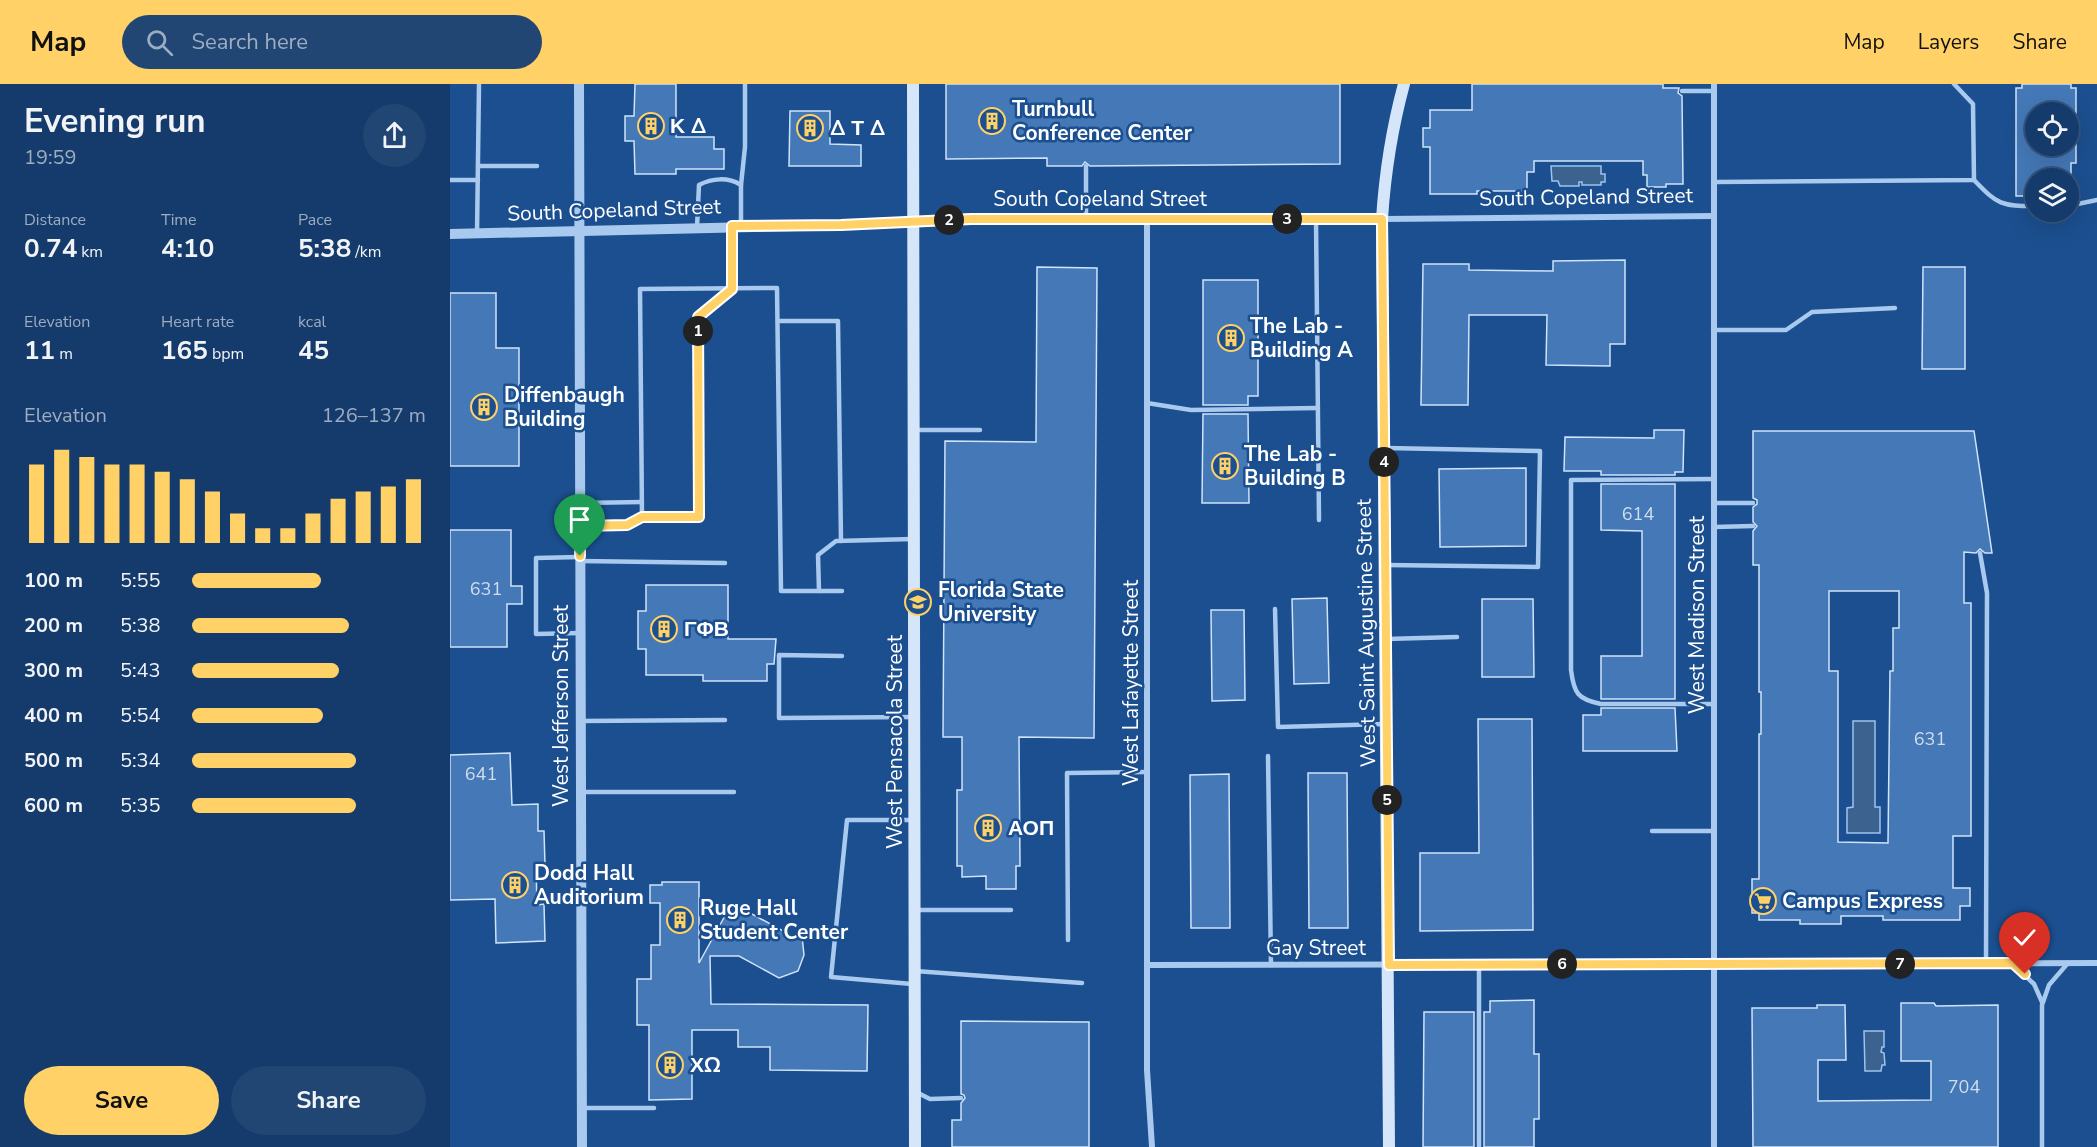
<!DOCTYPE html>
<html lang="en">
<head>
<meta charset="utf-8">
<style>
  :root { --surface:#143b6b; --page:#214673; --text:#f1f3f6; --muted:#9dadc1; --line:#33557e; --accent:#ffd166 }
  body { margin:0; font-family:"Nunito Sans",sans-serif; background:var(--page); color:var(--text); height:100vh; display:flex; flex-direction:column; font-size:22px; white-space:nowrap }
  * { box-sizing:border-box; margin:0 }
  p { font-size:20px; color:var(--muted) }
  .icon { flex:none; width:33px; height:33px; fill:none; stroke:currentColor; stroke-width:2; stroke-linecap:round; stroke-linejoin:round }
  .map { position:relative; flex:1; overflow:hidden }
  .sheet { display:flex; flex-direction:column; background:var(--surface); width:450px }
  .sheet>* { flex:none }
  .buttons { position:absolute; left:1575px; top:18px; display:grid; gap:12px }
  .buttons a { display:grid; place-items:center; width:54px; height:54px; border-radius:50%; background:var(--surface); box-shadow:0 6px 24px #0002,0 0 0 2px var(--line); font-size:30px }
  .pin { position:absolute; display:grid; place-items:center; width:51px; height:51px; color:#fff; margin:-62px -26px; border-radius:50% 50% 50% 0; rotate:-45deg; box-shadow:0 0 6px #0007 }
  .pin .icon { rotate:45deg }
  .km { position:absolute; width:30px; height:30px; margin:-15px; border-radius:50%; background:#222; color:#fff; font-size:16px; line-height:30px; text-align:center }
  .round { display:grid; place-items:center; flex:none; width:63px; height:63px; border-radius:32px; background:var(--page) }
  .headline { display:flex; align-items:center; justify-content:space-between; height:102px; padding:0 24px }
  h1 { font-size:33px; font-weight:700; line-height:45px }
  .stats { display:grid; grid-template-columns:repeat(3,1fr); gap:9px; height:102px; padding:6px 24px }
  .stats div { display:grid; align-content:center }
  .stats b { font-size:26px; font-weight:700 }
  .stats small { font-size:16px; font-weight:400 }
  .stats p { font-size:16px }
  .chart { height:168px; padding:12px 24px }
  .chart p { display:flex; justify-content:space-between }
  .chart svg { width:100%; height:108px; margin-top:6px; stroke:var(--accent); stroke-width:6 }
  .primary-button { display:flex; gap:12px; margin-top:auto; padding:12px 24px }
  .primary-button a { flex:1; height:69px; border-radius:36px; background:var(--accent); color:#111; font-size:24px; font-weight:700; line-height:69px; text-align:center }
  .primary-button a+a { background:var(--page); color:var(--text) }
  ul { padding:0 24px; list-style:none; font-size:20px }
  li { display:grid; grid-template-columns:96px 72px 1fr; align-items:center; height:45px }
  li i { height:15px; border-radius:8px; background:var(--accent) }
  header { display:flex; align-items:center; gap:36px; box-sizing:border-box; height:84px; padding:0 30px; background:var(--accent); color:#111 }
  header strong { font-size:28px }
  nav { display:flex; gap:33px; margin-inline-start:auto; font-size:21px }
  .search { width:420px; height:54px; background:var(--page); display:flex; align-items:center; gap:15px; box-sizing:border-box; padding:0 21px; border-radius:33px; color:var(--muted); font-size:22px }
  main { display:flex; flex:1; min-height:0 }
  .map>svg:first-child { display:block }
  .water { fill:#3c6290; stroke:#9cc4f0; stroke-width:1.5 }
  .building { fill:#4478b7; stroke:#cfe3fa; stroke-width:1.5; fill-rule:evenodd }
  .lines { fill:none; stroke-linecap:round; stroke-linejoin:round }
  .service { stroke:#a9c9ee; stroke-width:4.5 }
  .minor { stroke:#a9c9ee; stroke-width:6 }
  .tertiary { stroke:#a9c9ee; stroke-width:10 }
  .secondary { stroke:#d6e6fa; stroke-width:12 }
  .route-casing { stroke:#fff; stroke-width:12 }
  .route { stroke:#ffd166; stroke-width:8 }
  .labels { text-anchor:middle; stroke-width:5; stroke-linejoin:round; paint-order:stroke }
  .number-label { font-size:18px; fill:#d0dded }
  .poi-label { font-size:21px; font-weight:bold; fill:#fff; stroke:#1b4f8f; text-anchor:start }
  .street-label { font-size:21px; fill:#fff; stroke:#1b4f8f }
</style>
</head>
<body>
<header>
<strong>Map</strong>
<div class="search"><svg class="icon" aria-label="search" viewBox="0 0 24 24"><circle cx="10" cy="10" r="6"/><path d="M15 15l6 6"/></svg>Search here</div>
<nav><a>Map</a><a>Layers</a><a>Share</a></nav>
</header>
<main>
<section class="sheet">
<div class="headline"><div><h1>Evening run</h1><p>19:59</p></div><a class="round"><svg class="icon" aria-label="share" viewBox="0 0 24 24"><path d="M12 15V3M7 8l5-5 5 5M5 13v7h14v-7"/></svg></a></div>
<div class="stats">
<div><p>Distance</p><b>0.74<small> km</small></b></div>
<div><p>Time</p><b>4:10</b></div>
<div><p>Pace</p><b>5:38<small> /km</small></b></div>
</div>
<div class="stats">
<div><p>Elevation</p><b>11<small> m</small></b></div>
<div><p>Heart rate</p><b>165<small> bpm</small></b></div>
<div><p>kcal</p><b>45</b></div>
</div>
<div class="chart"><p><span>Elevation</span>126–137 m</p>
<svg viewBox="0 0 160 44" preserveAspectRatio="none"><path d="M5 44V12M15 44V6M25 44V9M35 44V12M45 44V12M55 44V15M65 44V18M75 44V23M85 44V32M95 44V38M105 44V38M115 44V32M125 44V26M135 44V23M145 44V21M155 44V18"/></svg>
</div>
<ul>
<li><b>100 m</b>5:55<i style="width:55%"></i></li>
<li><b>200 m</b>5:38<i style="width:67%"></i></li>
<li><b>300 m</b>5:43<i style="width:63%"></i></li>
<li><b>400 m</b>5:54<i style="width:56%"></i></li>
<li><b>500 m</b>5:34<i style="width:70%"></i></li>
<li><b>600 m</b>5:35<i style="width:70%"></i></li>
</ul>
<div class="primary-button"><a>Save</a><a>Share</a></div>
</section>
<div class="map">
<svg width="1647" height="1063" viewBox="0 0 1647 1063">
  <rect width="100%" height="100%" fill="#1b4f8f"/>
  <g class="water">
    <path d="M1101,82H1151V90H1155V98H1151V101H1132V98H1129V102H1110L1108,97H1102Z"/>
    <path d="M1403,637H1425V723H1430V749H1397V724L1403,723Z"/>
    <path d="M1414,947H1434V963H1432L1431,968L1434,969L1435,981H1432L1431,987H1415Z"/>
  </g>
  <g class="building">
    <path d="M185,0H226V53H264V65H274V85H226V90H185L184,57H175V32H184Z"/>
    <path d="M496,0H890V80L640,82L635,78L632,82H597V74L496,75Z"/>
    <path d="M1022,0H1213V4H1229L1228,9L1232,12L1233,100H1216V103H1197V91H1193V77H1084V88H1077V107H1027V110H980V63H973V44H980V26H1022Z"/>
    <path d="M1572,0H1621V4H1626V79H1621V99H1618V94H1586V112H1566V4H1572ZM1586,28H1618V62H1586Z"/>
    <path d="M340,27H380V60L411,61V82H339Z"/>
    <path d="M1175,176V260H1160V282L1096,281L1097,231H1019L1018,321H971L973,180H1019V186L1103,187V177Z"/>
    <path d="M587,183L647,184L644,654L569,653L570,782H566V805H536V792L512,793V782H507V706H512V653H493L495,357L586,358Z"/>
    <path d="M1473,183H1515V285H1472Z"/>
    <path d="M753,196H808V312H798V321H753Z"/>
    <path d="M0,209H46V264H69V382H0Z"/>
    <path d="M753,330H798L799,419H752Z"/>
    <path d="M1204,346H1234L1233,388H1225V391H1151V387H1114L1115,353L1204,354Z"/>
    <path d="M1303,347H1524L1542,469H1535L1530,465L1526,469L1514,468V519H1521V752H1503V804H1520V822H1510V836H1433V832H1391V840H1350V836H1309V829H1302V795H1309V650H1311V608H1309V481H1303V447L1307,442L1303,438V423L1307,420V416L1303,414ZM1379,507H1449V544H1443V587H1440L1438,759L1388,758V587H1379Z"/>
    <path d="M1076,384V462L990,463L989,385Z"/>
    <path d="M1151,400H1225V615H1151V572H1192V447L1151,446Z"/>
    <path d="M0,446H61V502H72V520H57V563H0Z"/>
    <path d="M196,501H278V555H326L324,580H317V597H253V591H196V565H188V527H196Z"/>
    <path d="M877,514L879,599L844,600L842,515Z"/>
    <path d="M1032,515H1083L1084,593H1032Z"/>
    <path d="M761,526H794L795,616L762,617Z"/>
    <path d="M1151,624H1225L1227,667H1133V631H1151Z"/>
    <path d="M1028,635H1082L1083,846L970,847V769H1029Z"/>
    <path d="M60,669L62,721L88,720V747H94L95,781H86L87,821L94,820L95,857L46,859L45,815L0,816V671Z"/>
    <path d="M858,689H897L898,844H859Z"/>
    <path d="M779,690L780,844H741L740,691Z"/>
    <path d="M212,798H249V879L282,819L344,853L352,852L354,871L348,887L329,894L289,872H260L261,920L418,921L417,987L320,986V963H288V946H242V1015L199,1016V941H187V895H201V861H210V819H200V801H212Z"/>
    <path d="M1084,916V970H1089V1035H1084V1063H1034V928H1040V917Z"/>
    <path d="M1451,919H1484L1486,922L1548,921V1063H1303L1302,924H1367V921H1395L1396,976H1368V1017L1481,1016V977H1451Z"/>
    <path d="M974,928H1024V1063H973Z"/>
    <path d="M511,937L639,938V1063H502V1036H511V1019L515,1014L514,1011L511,1010Z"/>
  </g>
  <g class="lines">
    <g class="service">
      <path d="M1232,7H1264"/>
      <path d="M28,82H87"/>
      <path d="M0,96H28"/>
      <path d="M1524,96C1548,121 1551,122 1586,122"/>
      <path d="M1265,98L1524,96L1523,20L1504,0"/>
      <path d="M291,101L295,63V0"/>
      <path d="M1618,122L1647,116"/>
      <path d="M636,134V82"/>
      <path d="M866,135L869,436"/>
      <path d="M247,143L249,101C262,94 278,93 291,101V142"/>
      <path d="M27,150L29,0"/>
      <path d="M328,237H388L391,457"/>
      <path d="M1263,246H1336L1362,228L1445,224"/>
      <path d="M697,319L741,326L867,324"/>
      <path d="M466,346H530"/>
      <path d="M1264,395L1121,396V586C1124,609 1127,615 1151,620H1264"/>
      <path d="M132,419L192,418"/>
      <path d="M1264,419H1303"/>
      <path d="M192,433L190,205L327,204L331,507H392"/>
      <path d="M130,442L177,441L192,433H250L248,233L282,205V144"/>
      <path d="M1264,443L1303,442"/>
      <path d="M1530,469L1537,509L1536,880"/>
      <path d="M130,473L86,474V550L130,549"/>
      <path d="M130,477L275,479"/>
      <path d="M935,481L1088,483L1090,367L936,364"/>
      <path d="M369,507L368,471L386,457L463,455"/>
      <path d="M825,525L828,643L936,640"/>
      <path d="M936,555L1007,553"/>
      <path d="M392,572L329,571V634L464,633"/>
      <path d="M130,637L275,636"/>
      <path d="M818,672L821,881"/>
      <path d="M131,708H284"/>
      <path d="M1202,747H1264"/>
      <path d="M465,826H561"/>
      <path d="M618,856L617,689L697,688"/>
      <path d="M1563,880L1584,900L1592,918"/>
      <path d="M1029,881V1063"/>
      <path d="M465,887L632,899"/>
      <path d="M462,900L381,893L397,736H464"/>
      <path d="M468,1009L480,1015L511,1014"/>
      <path d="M132,1024H204"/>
      <path d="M1592,1063V921L1599,901L1618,879"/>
    </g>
    <g class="minor">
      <path d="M697,134V986L702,1063"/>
      <path d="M932,135L1264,132"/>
      <path d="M697,881L1647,879"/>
      <path d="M1264,1063V0"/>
    </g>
    <g class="tertiary">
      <path d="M129,0L132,1063"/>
      <path d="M0,150L391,141L521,135H932"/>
    </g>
    <g class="secondary">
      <path d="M463,0L465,1063"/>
      <path d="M939,1063L932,135C935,89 942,44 954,0"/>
    </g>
  </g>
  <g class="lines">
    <defs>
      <path id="route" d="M130,472V442L177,441L192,433H249L248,233L282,205V142L391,141L521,135H932L939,881L1563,879L1575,890"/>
    </defs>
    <use href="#route" class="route-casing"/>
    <use href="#route" class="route"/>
  </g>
  <defs>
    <symbol id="building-ring" viewBox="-11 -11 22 22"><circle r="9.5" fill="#1b4f8f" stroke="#ffd166" stroke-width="1.5"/><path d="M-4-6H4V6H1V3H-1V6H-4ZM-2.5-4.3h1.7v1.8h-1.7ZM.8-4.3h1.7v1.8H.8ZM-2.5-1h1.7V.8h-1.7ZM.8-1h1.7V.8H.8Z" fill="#ffd166"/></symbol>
    <symbol id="university-ring" viewBox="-11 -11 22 22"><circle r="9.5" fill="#1b4f8f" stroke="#ffd166" stroke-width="1.5"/><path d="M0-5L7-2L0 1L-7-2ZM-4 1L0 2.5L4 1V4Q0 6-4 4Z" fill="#ffd166"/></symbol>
    <symbol id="supermarket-ring" viewBox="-11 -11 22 22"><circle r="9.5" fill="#1b4f8f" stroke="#ffd166" stroke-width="1.5"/><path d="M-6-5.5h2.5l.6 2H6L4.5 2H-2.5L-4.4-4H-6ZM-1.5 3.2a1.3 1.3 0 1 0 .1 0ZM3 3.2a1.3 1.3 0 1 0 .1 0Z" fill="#ffd166"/></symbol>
  </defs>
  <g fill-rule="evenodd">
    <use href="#building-ring" x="527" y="22" width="30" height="30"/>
    <use href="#building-ring" x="186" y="27" width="30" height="30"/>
    <use href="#building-ring" x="345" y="29" width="30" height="30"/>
    <use href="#building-ring" x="766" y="239" width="30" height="30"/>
    <use href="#building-ring" x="19" y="308" width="30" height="30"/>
    <use href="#building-ring" x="760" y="367" width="30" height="30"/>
    <use href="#university-ring" x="453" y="503" width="30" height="30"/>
    <use href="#building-ring" x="199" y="530" width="30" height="30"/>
    <use href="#building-ring" x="523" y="729" width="30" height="30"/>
    <use href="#building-ring" x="50" y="786" width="30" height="30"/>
    <use href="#supermarket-ring" x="1298" y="802" width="30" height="30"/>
    <use href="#building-ring" x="215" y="821" width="30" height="30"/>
    <use href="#building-ring" x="205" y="966" width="30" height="30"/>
  </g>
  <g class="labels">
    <g class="number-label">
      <text x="1188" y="436">614</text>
      <text x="36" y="511">631</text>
      <text x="1480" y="661">631</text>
      <text x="31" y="696">641</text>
      <text x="1514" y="1009">704</text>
    </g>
    <g class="poi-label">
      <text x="562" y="32">Turnbull<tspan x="562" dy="24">Conference Center</tspan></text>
      <text x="220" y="49">Κ Δ</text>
      <text x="380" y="51">Δ Τ Δ</text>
      <text x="800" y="249">The Lab -<tspan x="800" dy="24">Building A</tspan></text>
      <text x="54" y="318">Diffenbaugh<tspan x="54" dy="24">Building</tspan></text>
      <text x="794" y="377">The Lab -<tspan x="794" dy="24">Building B</tspan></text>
      <text x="488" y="513">Florida State<tspan x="488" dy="24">University</tspan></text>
      <text x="234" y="552">ΓΦΒ</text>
      <text x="558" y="751">ΑΟΠ</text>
      <text x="84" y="796">Dodd Hall<tspan x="84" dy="24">Auditorium</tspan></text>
      <text x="1332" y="824">Campus Express</text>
      <text x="250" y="831">Ruge Hall<tspan x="250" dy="24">Student Center</tspan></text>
      <text x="240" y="988">ΧΩ</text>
    </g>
    <g class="street-label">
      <text transform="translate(1136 113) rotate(-1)" y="7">South Copeland Street</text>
      <text x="650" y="122">South Copeland Street</text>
      <text transform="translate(164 126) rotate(-2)" y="7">South Copeland Street</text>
      <text transform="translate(1247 531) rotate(-90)" y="7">West Madison Street</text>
      <text transform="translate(916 549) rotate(-91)" y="7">West Saint Augustine Street</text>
      <text transform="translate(681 599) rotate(-90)" y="7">West Lafayette Street</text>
      <text transform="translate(111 622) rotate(-90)" y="7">West Jefferson Street</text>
      <text transform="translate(445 658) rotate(-90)" y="7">West Pensacola Street</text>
      <text x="866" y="871">Gay Street</text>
    </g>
  </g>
</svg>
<div class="buttons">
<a><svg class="icon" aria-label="locate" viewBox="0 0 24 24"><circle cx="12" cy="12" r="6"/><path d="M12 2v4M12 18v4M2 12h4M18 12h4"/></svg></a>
<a><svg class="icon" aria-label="layers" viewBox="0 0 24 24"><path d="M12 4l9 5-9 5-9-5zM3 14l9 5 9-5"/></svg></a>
</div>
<div class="pin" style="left:130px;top:472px;background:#1e9e55"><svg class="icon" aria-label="arrive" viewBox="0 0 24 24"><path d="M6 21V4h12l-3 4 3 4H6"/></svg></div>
<div class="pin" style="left:1575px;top:890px;background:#d93025"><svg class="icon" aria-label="check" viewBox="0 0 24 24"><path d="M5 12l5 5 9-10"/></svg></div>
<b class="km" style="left:248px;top:247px">1</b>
<b class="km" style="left:499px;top:136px">2</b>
<b class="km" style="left:837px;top:135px">3</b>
<b class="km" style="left:934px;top:378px">4</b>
<b class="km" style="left:937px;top:716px">5</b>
<b class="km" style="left:1112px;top:880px">6</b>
<b class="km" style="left:1450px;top:880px">7</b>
</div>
</main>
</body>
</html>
